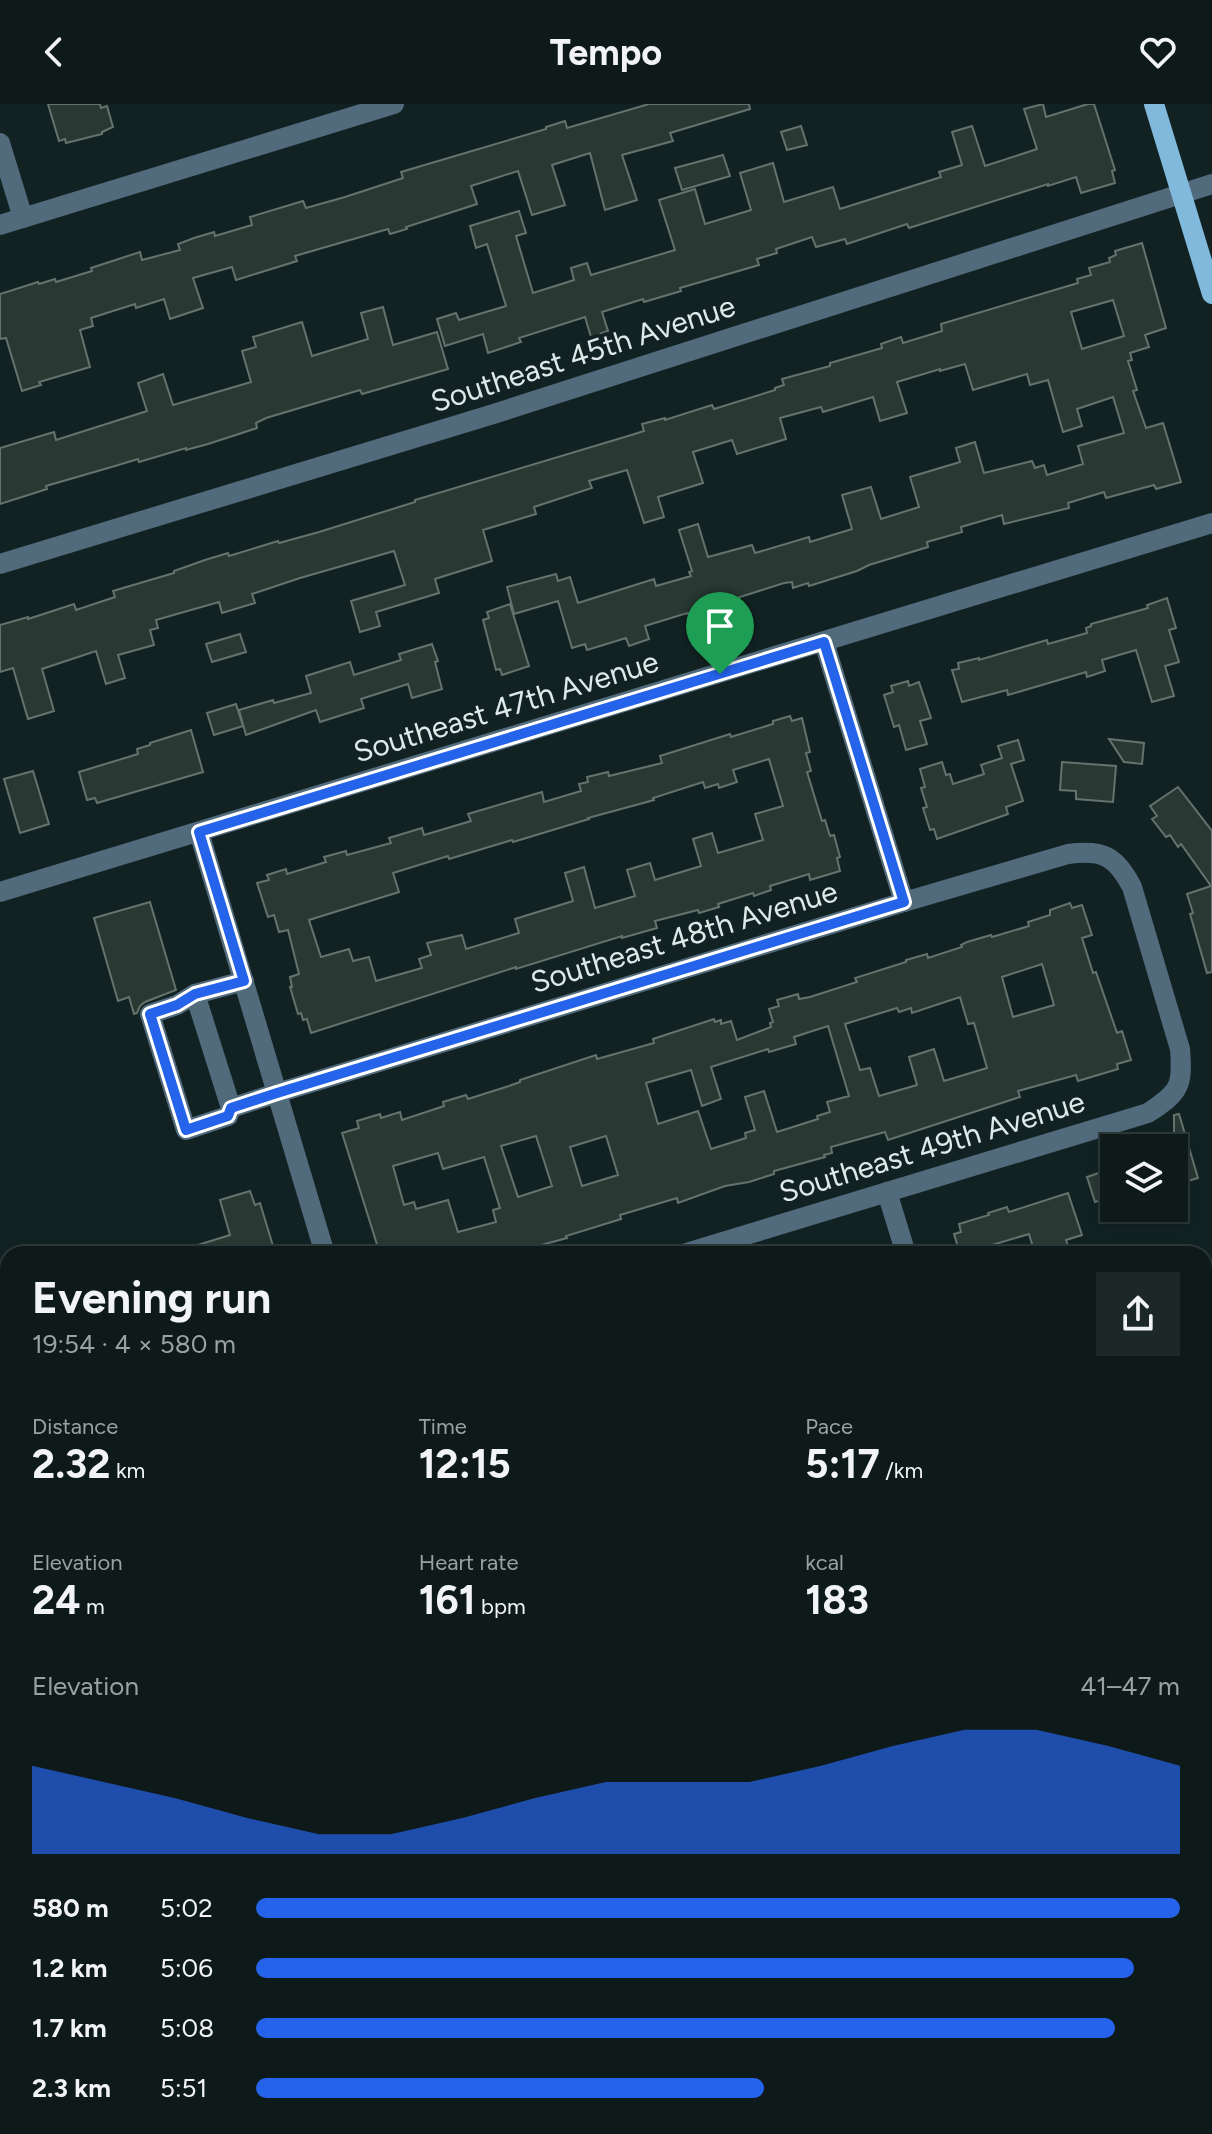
<!DOCTYPE html>
<html lang="en">
<head>
<meta charset="utf-8">
<style>
  :root { --surface:#0e1a1a; --page:#1c2727; --text:#f1f3f6; --muted:#9ba1a2; --line:#2e3839; --accent:#2563eb }
  body { margin:0; font-family:Figtree,sans-serif; background:var(--page); color:var(--text); height:100vh; display:flex; flex-direction:column; font-size:30px; white-space:nowrap }
  * { box-sizing:border-box; margin:0 }
  p { font-size:26px; color:var(--muted) }
  .icon { flex:none; width:44px; height:44px; fill:none; stroke:currentColor; stroke-width:2; stroke-linecap:round; stroke-linejoin:round }
  .map { position:relative; flex:1; overflow:hidden }
  .drawer { position:absolute; left:0px; top:1142px; width:1212px; height:888px; display:flex; flex-direction:column; background:var(--surface); border-radius:24px 24px 0 0; box-shadow:0 4px 12px #0003,0 0 0 2px var(--line) }
  .drawer>* { flex:none }
  .tools { position:absolute; left:1100px; top:1030px; display:grid; gap:16px }
  .tools a { display:grid; place-items:center; width:88px; height:88px; border-radius:0px; background:var(--surface); box-shadow:0 4px 12px #0003,0 0 0 2px var(--line); font-size:40px }
  .pin { position:absolute; display:grid; place-items:center; width:68px; height:68px; color:#fff; margin:-82px -34px; border-radius:50% 50% 50% 0; rotate:-45deg; box-shadow:0 0 8px #0007 }
  .pin .icon { rotate:45deg }
  .round { display:grid; place-items:center; flex:none; width:84px; height:84px; border-radius:0px; background:var(--page) }
  .headline { display:flex; align-items:center; justify-content:space-between; height:136px; padding:0 32px }
  h1 { font-size:44px; font-weight:700; line-height:60px }
  .metrics { display:grid; grid-template-columns:repeat(3,1fr); gap:12px; height:136px; padding:8px 32px }
  .metrics div { display:grid; align-content:center }
  .metrics b { font-size:40px; font-weight:700 }
  .metrics small { font-size:22px; font-weight:400 }
  .metrics p { font-size:22px }
  .chart { height:224px; padding:16px 32px }
  .chart p { display:flex; justify-content:space-between }
  .chart svg { width:100%; height:144px; margin-top:8px; fill:var(--accent); opacity:.7 }
  ul { padding:0 32px; list-style:none; font-size:26px }
  li { display:grid; grid-template-columns:128px 96px 1fr; align-items:center; height:60px }
  li i { height:20px; border-radius:10px; background:var(--accent) }
  header { display:flex; justify-content:space-between; align-items:center; height:104px; padding:0 32px; background:var(--surface); font-size:36px; font-weight:700 }
  .map>svg:first-child { display:block }
  .building { fill:#293832; stroke:#64736d; stroke-width:2; fill-rule:evenodd }
  .lines { fill:none; stroke-linecap:round; stroke-linejoin:round }
  .minor { stroke:#516b7c; stroke-width:20 }
  .major { stroke:#81b9dd; stroke-width:20 }
  .route-casing { stroke:#fff; stroke-width:16 }
  .route { stroke:#2563eb; stroke-width:10 }
  .labels { text-anchor:middle; stroke-width:8; stroke-linejoin:round; paint-order:stroke }
  .street-label { font-size:30px; fill:#dfe9ea; stroke:#122223 }
</style>
</head>
<body>
<header><svg class="icon" aria-label="back" viewBox="0 0 24 24"><path d="M15 5l-7 7 7 7"/></svg>Tempo<svg class="icon" aria-label="heart" viewBox="0 0 24 24"><path d="M12 20l-8-8c-3-5 5-10 8-4 3-6 11-1 8 4z"/></svg></header>
<div class="map">
<svg width="1212" height="2030" viewBox="0 0 1212 2030">
  <rect width="100%" height="100%" fill="#122223"/>
  <g class="building">
    <path d="M48,0H100L101,4L107,2L113,23L102,28V30L66,39L65,35L59,37Z"/>
    <path d="M649,0H749L750,5L670,29L673,37L622,51L637,96L605,106L590,49L552,61L565,101L532,111L518,67L471,82L477,100L406,123L407,125L390,130L388,125L295,152L297,157L236,176L232,163L193,174L203,204L170,215L164,195L136,204L135,200L91,214L93,222L80,226L90,263L39,278L41,281L22,287L6,234L0,235V190L38,178L39,180L55,175L56,178L92,167L91,164L140,148L142,156L180,146L178,140L194,134L214,128L215,132L252,121L250,113L303,97L306,104L345,93L403,74L401,68L546,25V23L565,17L567,24Z"/>
    <path d="M1043,0L1046,13L1088,0H1094L1115,66L1112,67L1115,79L1081,89L1076,73L1048,82V80L909,124L907,120L847,140L845,135L816,143L812,133L776,145L777,149L757,155L759,161L680,184L681,187L644,198L643,195L602,208L608,227L591,233L585,213L519,234L521,238L488,249L483,230L445,242L437,215L456,209L459,216L506,202L487,140L476,144L470,122L519,107L526,129L516,132L533,189L574,176L571,164L587,159L591,171L675,146L659,96L695,85L705,120L751,106L740,69L773,59L784,98L833,83L840,105L941,73L939,68L962,61L952,28L972,22L985,62L1037,45L1024,5Z"/>
    <path d="M801,22L807,41L787,46L781,28Z"/>
    <path d="M723,51L730,72L682,86L675,64Z"/>
    <path d="M1142,139L1166,224L1145,231L1149,243L1130,249L1132,256L1128,257L1137,286L1133,287L1146,324L1163,319L1181,378L1156,385L1154,381L1106,394L1104,388L1068,399L1069,404L1004,420L1002,411L961,423L962,428L927,438L928,443L869,461L857,467L809,482L808,479L793,484L792,478L784,479L687,510V509L645,522L649,535L629,542L626,534L587,546L585,540L572,544L558,497L514,510L507,483L556,470L558,477L570,473L578,499L654,475L656,482L691,472L689,468L692,467L679,426L698,420L708,453L752,441L755,449L809,433L810,438L852,425L842,391L871,383L881,415L919,403L910,373L960,358L956,344L975,338L984,369L1032,357L1035,364L1044,361L1047,371L1083,360L1078,342L1124,329L1113,293L1077,305L1082,322L1063,328L1048,276L1030,281L1027,270L973,286L965,260L940,267V265L897,278L907,309L880,317L873,293L823,308L821,303L780,314L786,335L737,350L732,336L693,348L703,379L658,393L664,413L644,419L627,366L589,377L592,384L534,403L536,410L483,426L492,457L435,475L439,489L376,508L380,522L360,528L351,497L405,481L394,447L300,474L252,490L255,499L222,509L219,498L156,516L158,524L150,526L154,541L118,551L125,574L106,580L96,547L42,565L54,607L28,615L13,564L0,568V521L28,513V515L74,500L76,506L115,493L113,487L174,469V467L205,456L228,449L229,452L278,437L279,439L319,428L415,398V396L628,332L644,327L642,320L665,314V316L712,301L714,305L775,286V284L784,281L782,275L830,262V259L882,244L881,240L901,233L903,239L942,227L941,220L1078,179L1077,175L1091,171L1089,164L1110,158L1109,154L1116,151L1115,147ZM1113,196L1124,232L1082,245L1071,208Z"/>
    <path d="M383,203L393,241L437,228L448,265L362,290L360,286L266,314L256,319L257,324L208,340L186,346V344L139,358L138,355L115,362L46,382L47,385L0,400V344L54,328L56,336L147,307L138,279L163,270L173,301L251,278L242,247L256,243L253,233L302,218L312,252L368,235L361,209Z"/>
    <path d="M1167,494L1176,524L1169,526L1179,558L1165,562L1174,592L1152,598L1136,546L1102,556L1105,567L1087,573L1086,568L1008,591L1007,586L962,598L952,566L959,565L958,559L979,554V556L1047,536L1048,540L1087,529L1086,524L1091,522V520L1148,504L1147,501Z"/>
    <path d="M510,500L529,562L502,571L500,565L496,566L483,516L489,514L487,508Z"/>
    <path d="M240,530L246,548L212,558L206,540Z"/>
    <path d="M432,540L438,557L435,558L442,585L412,594L408,580L361,595L364,604L320,618L316,606L246,631L239,606L273,596L274,599L311,589L306,572L350,558L354,571L401,556L399,550Z"/>
    <path d="M908,577L909,582L919,578L931,614L920,617L927,640L906,646L899,621L894,623L884,591L893,588L891,582Z"/>
    <path d="M236,600L243,622L214,631L207,609Z"/>
    <path d="M790,612L792,617L802,614L810,648L806,649L811,667L807,668L822,717L825,716L830,732L834,731L840,753L837,754L840,767L810,776L809,770L770,782L771,786L754,792L753,789L718,800L719,803L699,809L698,806L655,817L657,824L622,834V832L516,865V863L311,929L307,915L303,916L301,909L298,910L290,883H292L290,873L299,870L288,826L279,828L274,811L268,813L257,779L269,776L267,771L286,765L287,770L326,758L324,753L346,747L347,751L391,739L389,734L422,724L424,731L471,717L468,710L542,688L544,698L581,687L579,680L588,678L587,673L608,668L609,672L662,659L660,652L730,630L731,633L773,620V617ZM769,655L783,702L755,710L763,736L718,749L712,729L693,735L701,762L655,776L650,759L627,766L635,792L595,804L584,763L565,769L573,797L515,815L519,829L466,845L462,831L427,839L431,851L419,855L422,864L376,877L369,853L353,857L349,845L321,853L309,816L399,788L393,769L448,752L449,755L512,736L513,738L589,715L588,714L654,696L653,694L703,678L705,684L718,680L719,684L737,678L733,666Z"/>
    <path d="M191,626L203,668L97,699L95,694L87,696L79,668L138,650L137,645L150,641V639Z"/>
    <path d="M1109,635L1144,639L1142,660L1124,658Z"/>
    <path d="M1018,636L1024,656L1011,660L1023,697L1006,703L1008,710L937,735L934,725L930,726L923,704L927,703L921,684L925,683L920,665L942,658L946,671L950,670L953,680L984,670L981,661L1002,654L998,642Z"/>
    <path d="M1062,658L1116,662L1113,698L1076,695V687L1060,686Z"/>
    <path d="M33,667L49,720L20,729L4,675Z"/>
    <path d="M1178,683L1212,727V868L1207,869L1190,810L1193,809L1187,790L1211,782L1181,740L1178,743L1170,731L1166,733L1152,715L1157,712L1150,702Z"/>
    <path d="M150,798L176,886L145,898L140,902L137,909L134,910L129,893L118,897L94,814Z"/>
    <path d="M1070,799L1072,804L1082,801L1092,831L1082,834L1093,869L1096,868L1117,929L1122,927L1131,956L1117,960L1118,965L1078,977L1076,971L1018,987L1020,993L888,1036L885,1028L831,1043L832,1049L824,1051L825,1053L774,1067V1070L749,1078L725,1082L678,1099L677,1094L620,1111L621,1115L566,1132L567,1134L519,1147V1150H380L342,1029L359,1024L357,1017L380,1010L381,1014L400,1008L402,1016L444,1002L443,998L466,991L468,995L509,982L520,978V976L596,951L597,955L654,939L653,935L714,915L715,918L721,916V920L731,917L737,936L771,923L770,919L773,918L769,905L779,902L777,896L798,890L799,895L810,893L857,878L855,874L906,858V856L927,850L928,854L962,843L961,841L967,838L991,831L992,833L1029,822L1028,818L1050,811V806ZM1042,860L1054,901L1013,913L1002,873ZM960,893L968,920L974,919L987,964L944,977L934,945L909,953L917,981L879,992L870,964L860,966L845,920L897,904L899,908L911,904L912,909ZM828,922L849,992L827,998L830,1008L817,1012L818,1015L777,1028L764,987L745,993L755,1026L745,1029L746,1034L711,1045L698,1007L658,1020L646,979L691,966L702,1002L721,995L711,963L768,945L769,948L796,940L794,933ZM536,1032L552,1082L518,1093L501,1042ZM606,1032L618,1071L582,1082L570,1043ZM438,1049L443,1065L484,1053L500,1104L493,1106L496,1118L458,1128L448,1096L416,1105L414,1098L404,1101L393,1062Z"/>
    <path d="M1179,1010L1198,1074L1174,1081V1011Z"/>
    <path d="M1114,1064V1092L1095,1098L1087,1073Z"/>
    <path d="M250,1087L255,1101L260,1099L273,1142L265,1144L267,1150H186L185,1145L230,1131L220,1096Z"/>
    <path d="M1068,1089L1082,1131L1066,1136L1071,1150H1035L1029,1130L982,1144L984,1150H960L954,1130L961,1128L959,1120L989,1111L988,1109L1007,1103L1009,1108Z"/>
  </g>
  <g class="lines">
    <g class="minor">
      <path d="M0,39L23,114"/>
      <path d="M0,121L394,0"/>
      <path d="M0,460L487,312L1212,80"/>
      <path d="M824,538L904,798"/>
      <path d="M199,728L325,1150"/>
      <path d="M0,788L1212,419"/>
      <path d="M244,877L195,890L177,901L150,910L186,1026L228,1012L231,1004L277,989L904,798L1068,750C1102,745 1116,752 1132,783L1180,945C1183,982 1180,988 1148,1009L683,1150"/>
      <path d="M195,890L231,1004"/>
      <path d="M887,1088L906,1150"/>
      <path d="M1204,1272L1212,1270"/>
      <path d="M0,1363L8,1360"/>
      <path d="M0,1380L8,1406"/>
      <path d="M0,1492L8,1490"/>
      <path d="M1204,1585L1212,1617"/>
      <path d="M1204,1783L1212,1781"/>
      <path d="M195,2022L198,2030"/>
      <path d="M387,2030L414,2022"/>
    </g>
    <path class="major" d="M1154,0L1212,190"/>
  </g>
  <g class="lines">
    <defs>
      <path id="route" d="M824,538L904,798L277,989L231,1004L228,1012L186,1026L150,910L177,901L195,890L244,877L199,728Z"/>
    </defs>
    <use href="#route" class="route-casing"/>
    <use href="#route" class="route"/>
  </g>
  <g class="labels">
    <g class="street-label">
      <text transform="translate(583 250) rotate(-18)" y="10">Southeast 45th Avenue</text>
      <text transform="translate(506 603) rotate(-17)" y="10">Southeast 47th Avenue</text>
      <text transform="translate(684 833) rotate(-17)" y="10">Southeast 48th Avenue</text>
      <text transform="translate(932 1043) rotate(-17)" y="10">Southeast 49th Avenue</text>
    </g>
  </g>
</svg>
<div class="tools">
<a><svg class="icon" aria-label="layers" viewBox="0 0 24 24"><path d="M12 4l9 5-9 5-9-5zM3 14l9 5 9-5"/></svg></a>
</div>
<div class="pin" style="left:720px;top:570px;background:#1e9e55"><svg class="icon" aria-label="arrive" viewBox="0 0 24 24"><path d="M6 21V4h12l-3 4 3 4H6"/></svg></div>
<section class="drawer">
<div class="headline"><div><h1>Evening run</h1><p>19:54 · 4 × 580 m</p></div><a class="round"><svg class="icon" aria-label="share" viewBox="0 0 24 24"><path d="M12 15V3M7 8l5-5 5 5M5 13v7h14v-7"/></svg></a></div>
<div class="metrics">
<div><p>Distance</p><b>2.32<small> km</small></b></div>
<div><p>Time</p><b>12:15</b></div>
<div><p>Pace</p><b>5:17<small> /km</small></b></div>
</div>
<div class="metrics">
<div><p>Elevation</p><b>24<small> m</small></b></div>
<div><p>Heart rate</p><b>161<small> bpm</small></b></div>
<div><p>kcal</p><b>183</b></div>
</div>
<div class="chart"><p><span>Elevation</span>41–47 m</p>
<svg viewBox="0 0 160 44" preserveAspectRatio="none"><path d="M0 44V17L10 22L20 27L30 33L40 38L50 38L60 33L70 27L80 22L90 22L100 22L110 17L120 11L130 6L140 6L150 11L160 17V44z"/></svg>
</div>
<ul>
<li><b>580 m</b>5:02<i style="width:100%"></i></li>
<li><b>1.2 km</b>5:06<i style="width:95%"></i></li>
<li><b>1.7 km</b>5:08<i style="width:93%"></i></li>
<li><b>2.3 km</b>5:51<i style="width:55%"></i></li>
</ul>
</section>
</div>
</body>
</html>
